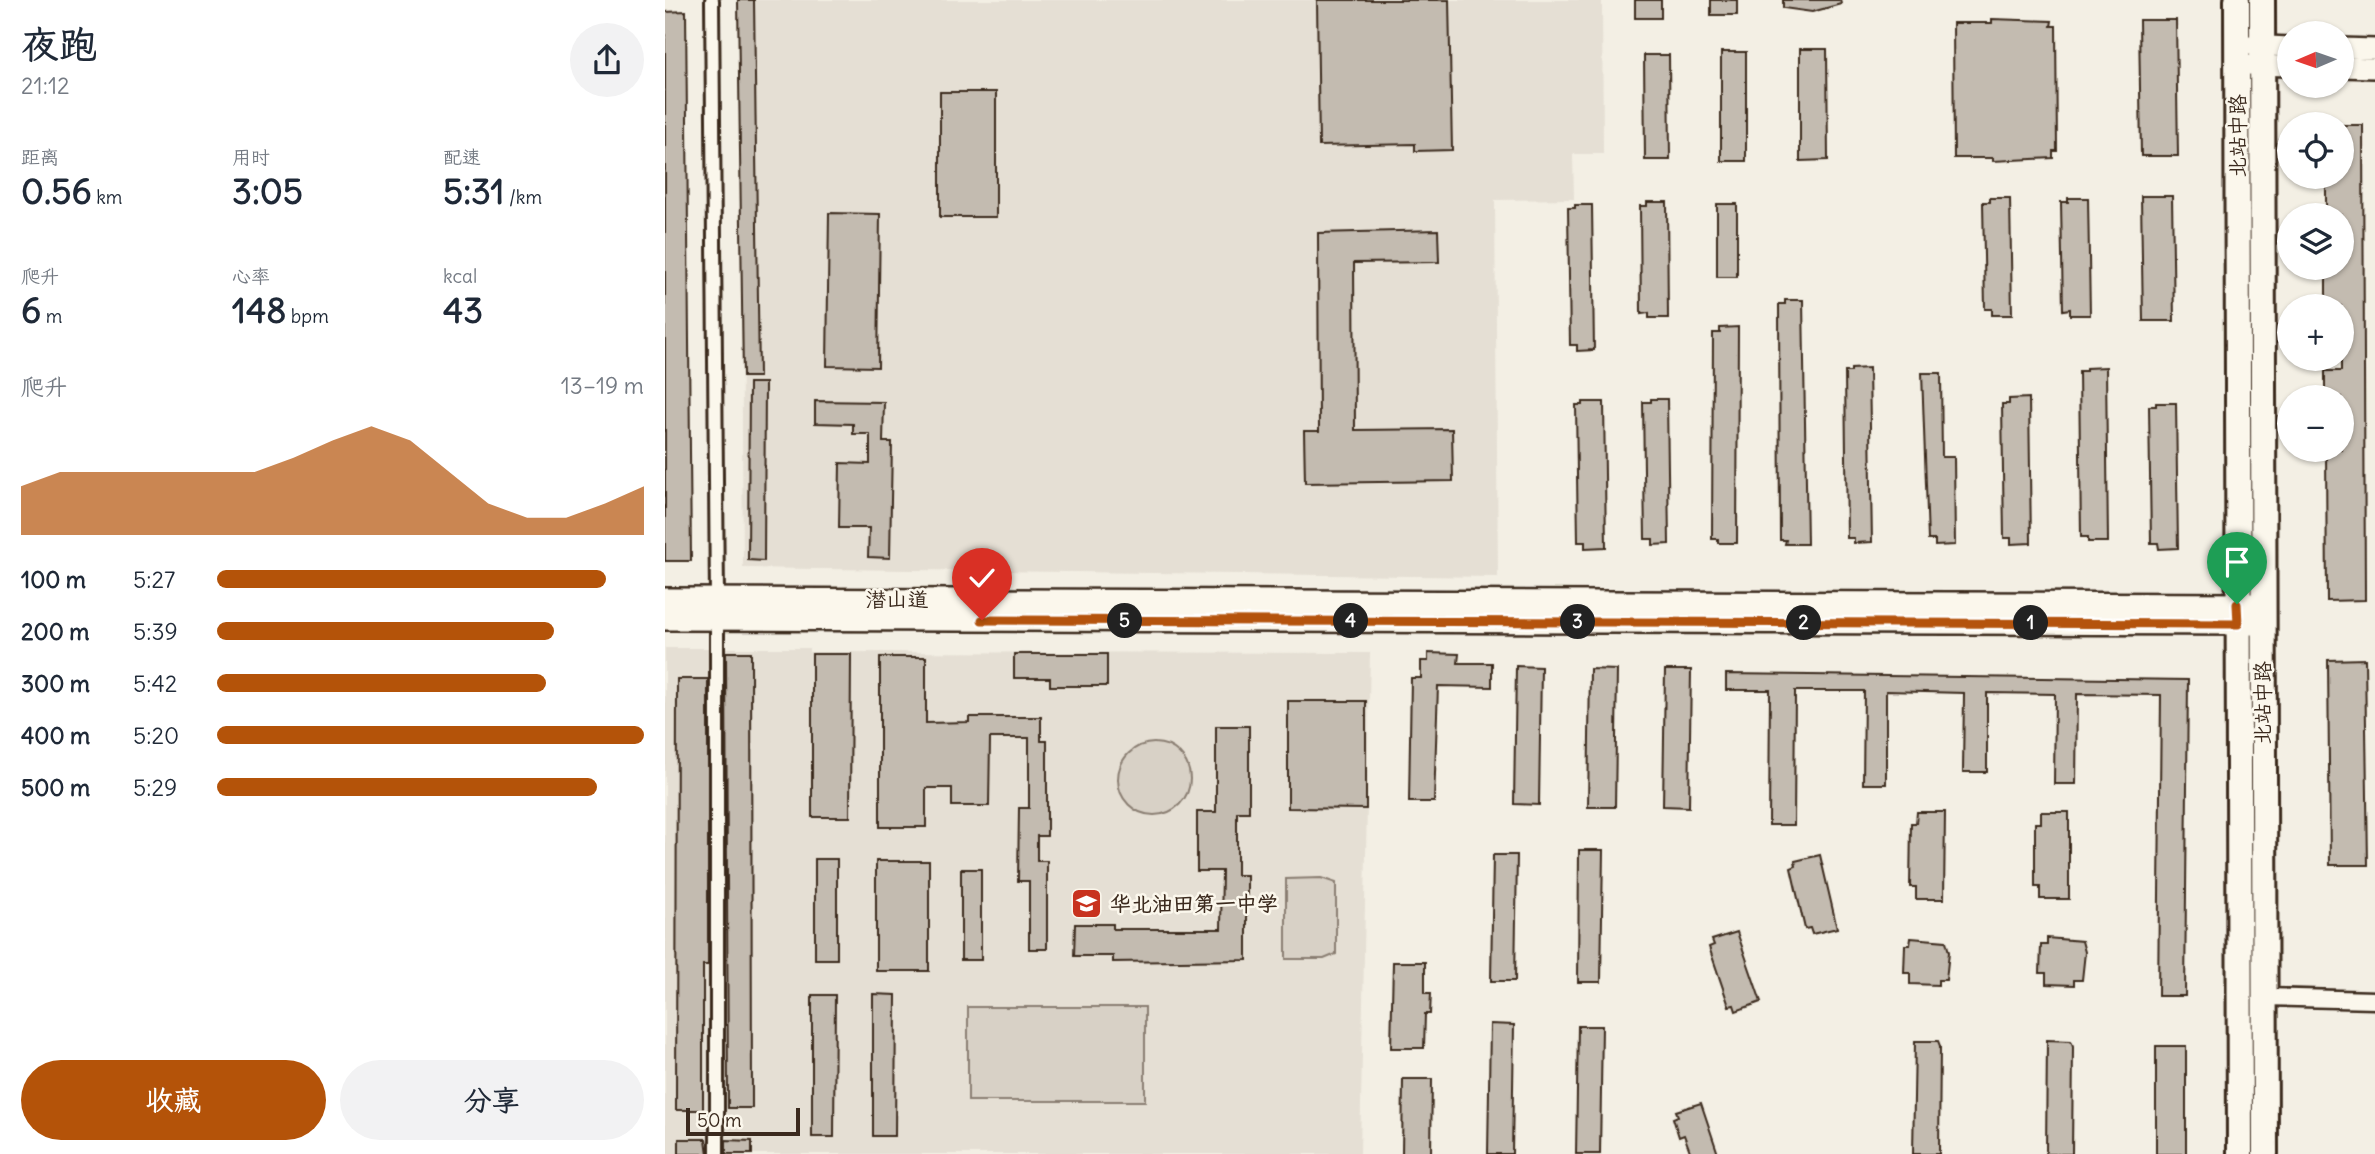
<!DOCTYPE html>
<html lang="zh">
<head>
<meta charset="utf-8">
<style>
  :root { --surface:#fff; --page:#f2f2f3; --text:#1f2937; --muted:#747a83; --accent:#b45309 }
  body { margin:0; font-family:Delius,"LXGW WenKai TC",sans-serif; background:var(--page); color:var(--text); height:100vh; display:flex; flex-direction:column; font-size:26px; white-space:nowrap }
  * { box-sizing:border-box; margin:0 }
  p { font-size:23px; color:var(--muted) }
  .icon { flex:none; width:38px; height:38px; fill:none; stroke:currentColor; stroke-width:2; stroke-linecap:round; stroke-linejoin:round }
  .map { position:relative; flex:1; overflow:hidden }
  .side { display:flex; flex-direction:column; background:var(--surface); width:665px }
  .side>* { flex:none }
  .needle { width:46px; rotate:268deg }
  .controls { position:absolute; left:1612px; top:21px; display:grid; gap:14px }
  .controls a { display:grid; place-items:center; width:77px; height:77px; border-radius:50%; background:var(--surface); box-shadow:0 2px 5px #0004; font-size:35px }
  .scale { position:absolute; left:21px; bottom:18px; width:114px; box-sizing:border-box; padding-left:7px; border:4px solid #3b2a1e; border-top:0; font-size:19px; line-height:24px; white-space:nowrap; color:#3b2a1e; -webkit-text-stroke:5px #fbf7ec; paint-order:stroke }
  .pin { position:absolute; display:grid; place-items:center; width:60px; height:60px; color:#fff; margin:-72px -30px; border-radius:50% 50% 50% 0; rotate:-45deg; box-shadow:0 0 7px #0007 }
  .pin .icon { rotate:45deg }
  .km { position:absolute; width:35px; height:35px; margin:-18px; border-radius:50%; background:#222; color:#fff; font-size:19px; line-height:35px; text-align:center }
  .round { display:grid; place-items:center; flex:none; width:74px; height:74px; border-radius:37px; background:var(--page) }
  .head { display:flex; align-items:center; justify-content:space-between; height:119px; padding:0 21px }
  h1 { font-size:38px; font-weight:700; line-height:52px }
  .metrics { display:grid; grid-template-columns:repeat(3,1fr); gap:10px; height:119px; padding:7px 21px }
  .metrics div { display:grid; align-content:center }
  .metrics b { font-size:35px; font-weight:700 }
  .metrics small { font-size:19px; font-weight:400 }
  .metrics p { font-size:19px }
  .chart { height:196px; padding:14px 21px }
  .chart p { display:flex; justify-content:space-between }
  .chart svg { width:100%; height:126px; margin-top:7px; fill:var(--accent); opacity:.7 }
  .primary-button { display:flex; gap:14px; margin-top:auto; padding:14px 21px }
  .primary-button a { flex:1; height:80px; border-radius:42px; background:var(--accent); color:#fff; font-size:28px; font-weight:700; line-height:80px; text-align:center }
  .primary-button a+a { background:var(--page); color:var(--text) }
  ul { padding:0 21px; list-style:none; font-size:23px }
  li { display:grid; grid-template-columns:112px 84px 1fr; align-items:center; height:52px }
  li i { height:18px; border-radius:9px; background:var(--accent) }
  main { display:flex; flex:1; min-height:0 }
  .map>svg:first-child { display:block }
  .built { fill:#e5dfd4 }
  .green { fill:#d8d1c6; stroke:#8a7e72; stroke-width:2 }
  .building { fill:#c3bbb0; stroke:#3b2a1e; stroke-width:2 }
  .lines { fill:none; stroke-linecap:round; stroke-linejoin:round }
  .pedestrian-casing { stroke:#3b2a1e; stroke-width:18 }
  .minor-casing { stroke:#3b2a1e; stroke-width:21 }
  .tertiary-casing { stroke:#3b2a1e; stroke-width:24 }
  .secondary-casing { stroke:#3b2a1e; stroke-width:26 }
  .primary-casing { stroke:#3b2a1e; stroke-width:30 }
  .pedestrian { stroke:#fbf7ec; stroke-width:12 }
  .minor { stroke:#fbf7ec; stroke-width:16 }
  .tertiary { stroke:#fbf7ec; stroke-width:19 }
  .secondary { stroke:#fbf7ec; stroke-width:21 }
  .primary { stroke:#fbf7ec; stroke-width:24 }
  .route-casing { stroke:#fff; stroke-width:14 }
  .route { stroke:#b45309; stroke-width:9 }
  .labels { text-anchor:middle; stroke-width:5; stroke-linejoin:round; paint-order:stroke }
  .street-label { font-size:21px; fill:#3b2a1e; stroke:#fbf7ec }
  .poi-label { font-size:21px; font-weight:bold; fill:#3b2a1e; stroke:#fbf7ec; text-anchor:start }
</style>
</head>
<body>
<main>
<section class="side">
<div class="head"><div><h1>夜跑</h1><p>21:12</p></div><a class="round"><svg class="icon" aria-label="share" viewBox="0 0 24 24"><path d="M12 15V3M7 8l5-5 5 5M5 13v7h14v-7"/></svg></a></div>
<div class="metrics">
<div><p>距离</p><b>0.56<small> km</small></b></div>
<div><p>用时</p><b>3:05</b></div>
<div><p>配速</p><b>5:31<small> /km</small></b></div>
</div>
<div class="metrics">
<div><p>爬升</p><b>6<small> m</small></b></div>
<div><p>心率</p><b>148<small> bpm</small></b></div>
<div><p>kcal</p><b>43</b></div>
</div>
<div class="chart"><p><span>爬升</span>13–19 m</p>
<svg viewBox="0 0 160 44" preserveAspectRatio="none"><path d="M0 44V27L10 22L20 22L30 22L40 22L50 22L60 22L70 17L80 11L90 6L100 11L110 22L120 33L130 38L140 38L150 33L160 27V44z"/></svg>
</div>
<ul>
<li><b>100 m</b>5:27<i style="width:91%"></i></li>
<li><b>200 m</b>5:39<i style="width:79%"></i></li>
<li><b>300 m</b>5:42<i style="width:77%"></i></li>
<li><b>400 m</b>5:20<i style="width:100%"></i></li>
<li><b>500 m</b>5:29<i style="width:89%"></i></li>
</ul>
<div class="primary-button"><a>收藏</a><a>分享</a></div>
</section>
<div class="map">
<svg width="1710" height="1154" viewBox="0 0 1710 1154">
  <rect width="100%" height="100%" fill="#f3efe4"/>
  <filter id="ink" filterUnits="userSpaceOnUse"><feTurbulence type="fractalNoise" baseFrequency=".0143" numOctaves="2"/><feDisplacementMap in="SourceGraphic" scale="14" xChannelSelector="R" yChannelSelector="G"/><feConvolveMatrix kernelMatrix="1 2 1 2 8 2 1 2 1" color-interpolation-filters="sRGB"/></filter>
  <g filter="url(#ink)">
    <g class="built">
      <path d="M74,0H937L938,154H908L909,199L830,200L833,577L78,568Z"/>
      <path d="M0,648H144V652L705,653L695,1154H0Z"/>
    </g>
    <g class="green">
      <circle cx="489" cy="779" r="36"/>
      <path d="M656,878L671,883V954L659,959H621V879Z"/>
      <rect x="303" y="1007" width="177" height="94"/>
    </g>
    <g class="building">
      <path d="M73,0H89L94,377H78Z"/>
      <path d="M652,0H784L787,150L750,151V144L654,146Z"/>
      <rect x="970" y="0" width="26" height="18"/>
      <rect x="1046" y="0" width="26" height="15"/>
      <path d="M1118,0H1175L1176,4L1147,12L1118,8Z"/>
      <path d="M21,11L26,561H0V12Z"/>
      <path d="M1327,19L1387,21L1386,26H1391L1392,151H1388V158L1328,161V158H1289L1288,23H1327Z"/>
      <path d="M1474,20H1511L1513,156H1476Z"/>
      <path d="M1135,49H1162L1163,160L1135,161Z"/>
      <rect x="1056" y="52" width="25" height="109"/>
      <path d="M979,55H1004L1005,160H980Z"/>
      <rect x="275" y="92" width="56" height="125"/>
      <path d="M1676,125H1698L1700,600L1662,601L1661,450H1676V397H1660V371H1676V306H1661V268H1676V215H1661V177H1676Z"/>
      <path d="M1476,196H1507L1509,321H1478Z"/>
      <path d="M1325,198H1345L1347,315H1327V309H1320L1318,202H1325Z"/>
      <path d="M1403,198H1423L1425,315H1405V309L1398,310L1396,202H1403Z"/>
      <path d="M982,202H1002L1003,318H984V313L976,314L975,206H982Z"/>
      <rect x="1052" y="204" width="20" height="73"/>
      <path d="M910,205H927L929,350L912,351V345H905L903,208H910Z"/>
      <path d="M164,213L215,214L213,367L162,366Z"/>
      <path d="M773,230L774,262L689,263L690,430L787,429L788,481L640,483L639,431H654L653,233Z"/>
      <path d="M1120,300H1138L1142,544H1120L1121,540H1115L1114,304H1120Z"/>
      <path d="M1073,327L1072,543H1053V539H1047L1048,333H1055V328Z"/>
      <path d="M1441,367L1443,542H1423V537H1416L1414,371H1421V368Z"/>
      <path d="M1204,368L1207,542L1189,543V538H1182L1180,372H1186V369Z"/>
      <path d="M1257,373H1276L1277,457H1289L1290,545L1270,546V540H1263Z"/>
      <path d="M84,383H100L99,561L83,560Z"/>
      <path d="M1364,398L1366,543L1346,544V538H1339L1337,404H1344V399Z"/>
      <path d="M986,399H1002L1004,544L988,545V539H980L978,402H986Z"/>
      <path d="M150,401L219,402L218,442H227L225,558L203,557L204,528H174L175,463L205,464V434H188V424L150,423Z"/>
      <path d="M918,402H939L941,547L920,548V542H913L911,405H918Z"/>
      <path d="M1491,403H1511L1513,548L1494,549L1493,543H1486L1484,406H1491Z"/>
      <path d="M61,652H86L87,1108H63Z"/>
      <path d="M763,653L794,654L793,663H827V687L773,686L769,802H744L746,678H756V661H763Z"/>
      <path d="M147,654H186L185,817H147Z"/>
      <path d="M349,654H442V686H385V678H349Z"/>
      <path d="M215,657H261V723L304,722V717H376V741H382V836H372V861H382V949H364V881H353L354,808H364V738H325L324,806H287V788H261V827H215Z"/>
      <path d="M1700,659L1703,865H1665L1663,660Z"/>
      <path d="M851,666L876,667L874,805L849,804Z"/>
      <path d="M925,669L952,670L950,807H923Z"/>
      <path d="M1000,670H1026L1024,807L998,806Z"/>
      <path d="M1061,674L1523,680L1520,996H1493L1496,695L1412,694L1411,784H1389L1390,694L1322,693V772H1298L1299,693L1221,691V784H1198L1199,691H1130L1129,825H1104L1105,690H1061Z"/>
      <path d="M12,679H43V965H38V1110H11Z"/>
      <path d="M623,701H701V809L623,808Z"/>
      <path d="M551,726H584V812H572V875H582V960L448,962V956H409L410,924H448V929H556L557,871H532V812H551Z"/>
      <path d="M1252,812H1280L1279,899H1251V887H1245L1246,823H1251Z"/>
      <path d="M1376,812H1404V899H1375V887H1370V823H1376Z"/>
      <path d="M914,850H938L936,982H913Z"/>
      <path d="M828,855H852L850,981H826Z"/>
      <path d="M1155,855L1172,928L1147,934L1145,928L1140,929L1126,868L1131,866L1130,861Z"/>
      <rect x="150" y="859" width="22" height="100"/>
      <rect x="211" y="861" width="53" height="110"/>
      <rect x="296" y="869" width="20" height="91"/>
      <path d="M1072,932L1096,1002L1071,1011L1069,1005L1064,1006L1044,947L1049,945L1047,940Z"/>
      <path d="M1246,938L1281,941L1284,952L1281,980H1273V985L1245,984V973H1239L1240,945H1245Z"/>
      <path d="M1382,938L1417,941L1420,952L1417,980H1409V985L1381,984V973H1375L1376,945H1382Z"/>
      <path d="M728,962H760V993H766L765,1014H760L759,1048H726Z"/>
      <path d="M208,994L231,995L230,1136H208Z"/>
      <path d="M147,995H170L169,1137H147Z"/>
      <path d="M825,1024L849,1025L847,1154H823Z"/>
      <path d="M913,1026H937L935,1154H911Z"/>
      <path d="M1382,1040L1406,1041L1408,1046L1407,1154H1381Z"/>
      <path d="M1250,1041H1273L1275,1046L1274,1154H1248Z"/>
      <rect x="1491" y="1046" width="30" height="108"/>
      <path d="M738,1079H767L766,1154H737Z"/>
      <path d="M1036,1103L1053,1154H1026L1019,1135L1014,1137L1008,1118L1013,1116L1011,1111Z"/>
      <path d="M14,1139H41L43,1154H14Z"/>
      <path d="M61,1140L87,1141V1154H61Z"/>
    </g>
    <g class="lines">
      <defs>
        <g id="pedestrian">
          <path d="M47,0L52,600"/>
          <path d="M52,620V1154"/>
        </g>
        <path id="minor" d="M1599,997L1710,1000"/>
        <g id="tertiary">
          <path d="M1583,45L1624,47"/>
          <path d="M1676,48L1710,49"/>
          <path d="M1584,65L1624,66"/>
          <path d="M1676,67L1710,68"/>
        </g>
        <g id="secondary">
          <path d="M0,599L1589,604"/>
          <path d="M0,619L1590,624"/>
        </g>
        <g id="primary">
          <path d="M1572,0L1575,1154"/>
          <path d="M1597,0L1600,1154"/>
        </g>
      </defs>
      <use href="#pedestrian" class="pedestrian-casing"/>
      <use href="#minor" class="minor-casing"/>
      <use href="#tertiary" class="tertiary-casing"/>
      <use href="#secondary" class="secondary-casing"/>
      <use href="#primary" class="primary-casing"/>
      <use href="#pedestrian" class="pedestrian"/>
      <use href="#minor" class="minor"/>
      <use href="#tertiary" class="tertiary"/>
      <use href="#secondary" class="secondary"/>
      <use href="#primary" class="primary"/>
    </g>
  </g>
  <g class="lines" filter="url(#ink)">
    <defs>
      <path id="route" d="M317,620L1573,624L1572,604"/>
    </defs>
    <use href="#route" class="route-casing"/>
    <use href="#route" class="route"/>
  </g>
  <defs>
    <symbol id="school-square" viewBox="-11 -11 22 22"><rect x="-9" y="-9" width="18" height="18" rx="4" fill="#c8321e" stroke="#fbf7ec"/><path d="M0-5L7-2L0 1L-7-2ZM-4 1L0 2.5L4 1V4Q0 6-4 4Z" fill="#fff"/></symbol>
  </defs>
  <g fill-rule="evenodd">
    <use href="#school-square" x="404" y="886" width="35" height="35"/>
  </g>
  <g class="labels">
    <g class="street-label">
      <text transform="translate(1573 136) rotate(-90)" y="7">北站中路</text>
      <text x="232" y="607">潜山道</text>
      <text transform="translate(1598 703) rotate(-90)" y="7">北站中路</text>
    </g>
    <g class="poi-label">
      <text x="445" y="911">华北油田第一中学</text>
    </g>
  </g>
</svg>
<div class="controls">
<a><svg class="needle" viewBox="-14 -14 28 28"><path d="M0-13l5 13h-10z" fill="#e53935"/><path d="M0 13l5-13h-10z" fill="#747a83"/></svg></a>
<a><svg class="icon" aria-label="locate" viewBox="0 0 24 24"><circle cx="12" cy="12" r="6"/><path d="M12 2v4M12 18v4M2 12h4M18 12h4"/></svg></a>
<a><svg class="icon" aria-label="layers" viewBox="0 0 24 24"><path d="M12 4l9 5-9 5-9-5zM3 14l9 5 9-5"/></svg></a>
<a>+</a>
<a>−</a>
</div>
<div class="scale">50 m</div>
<div class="pin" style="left:1572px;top:604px;background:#1e9e55"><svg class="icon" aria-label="arrive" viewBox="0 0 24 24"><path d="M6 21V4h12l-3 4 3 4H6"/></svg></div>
<div class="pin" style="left:317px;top:620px;background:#d93025"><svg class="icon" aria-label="check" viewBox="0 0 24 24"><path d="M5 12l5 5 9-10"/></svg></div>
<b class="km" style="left:1366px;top:623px">1</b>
<b class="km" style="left:1139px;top:623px">2</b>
<b class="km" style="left:913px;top:622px">3</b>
<b class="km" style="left:686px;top:621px">4</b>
<b class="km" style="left:460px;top:621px">5</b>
</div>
</main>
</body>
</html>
